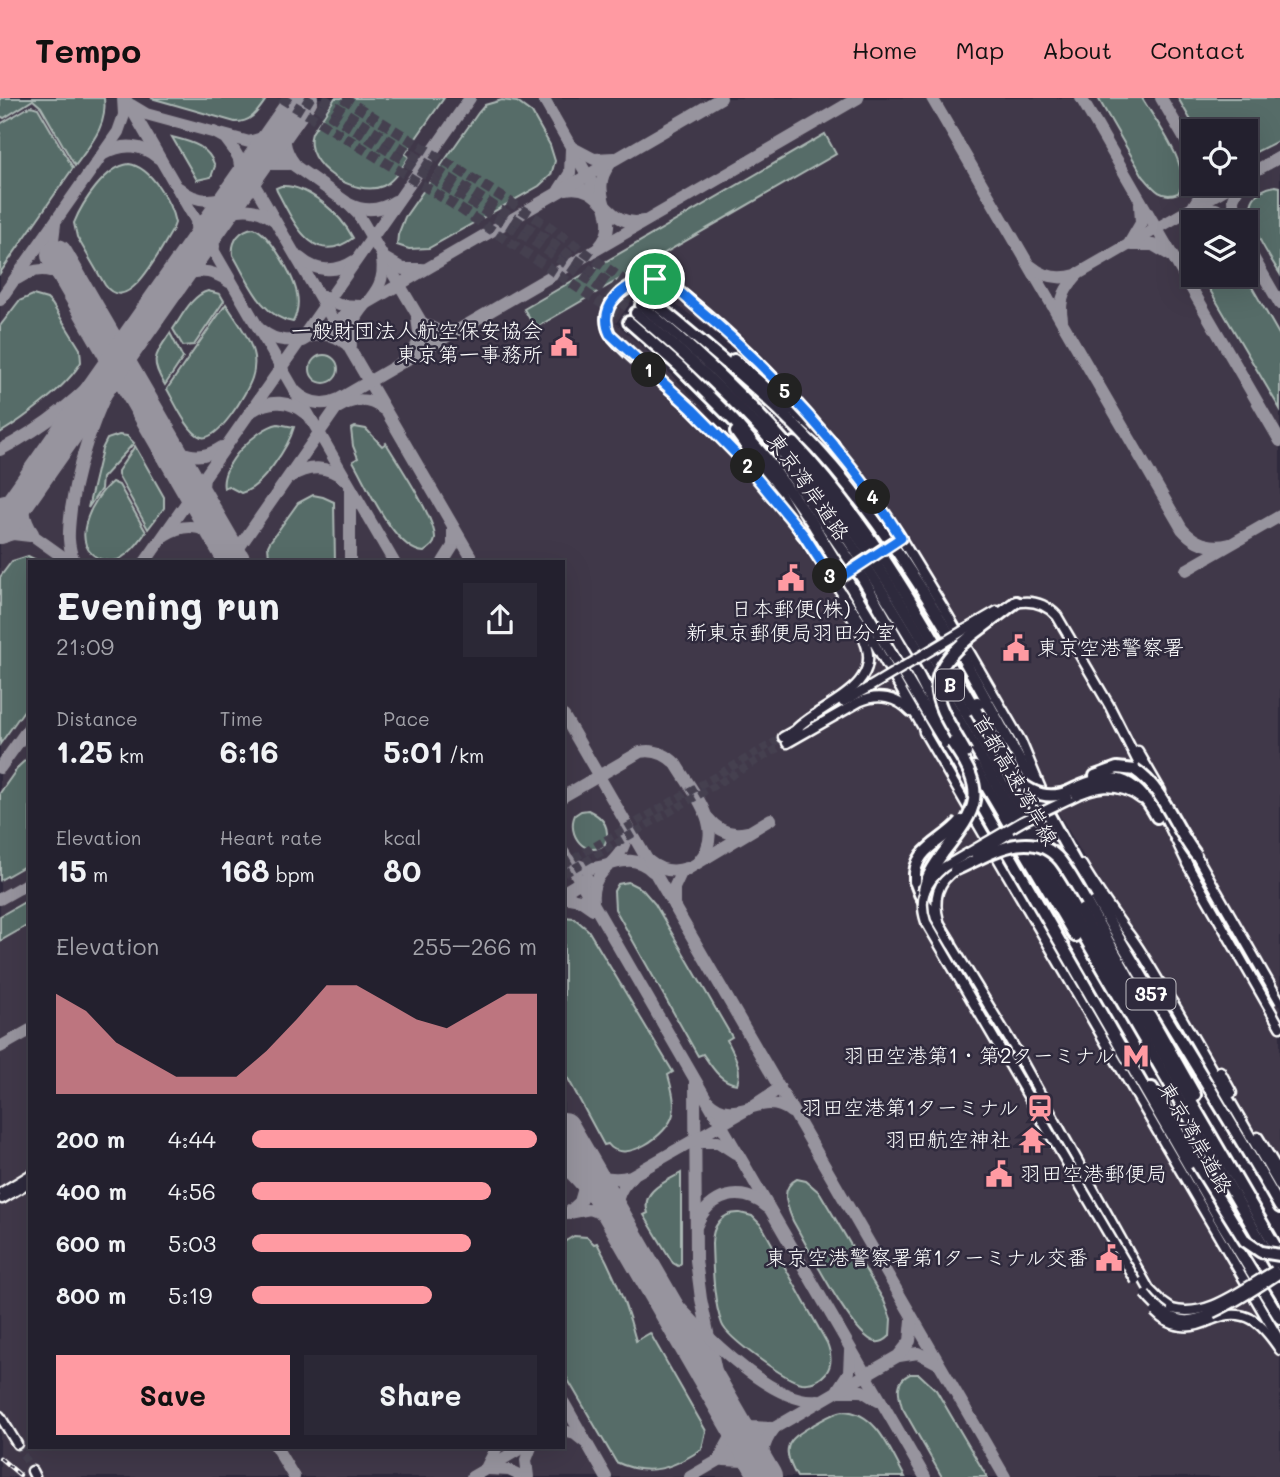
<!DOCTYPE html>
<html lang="en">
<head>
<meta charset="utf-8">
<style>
  :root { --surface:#23202e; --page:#2b2836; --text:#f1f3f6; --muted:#a3a3aa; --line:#403e4a; --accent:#ff9aa2 }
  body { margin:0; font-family:Mali,"Klee One",sans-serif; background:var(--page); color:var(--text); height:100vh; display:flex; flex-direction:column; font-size:26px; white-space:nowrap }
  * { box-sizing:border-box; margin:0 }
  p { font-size:23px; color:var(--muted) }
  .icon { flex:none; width:38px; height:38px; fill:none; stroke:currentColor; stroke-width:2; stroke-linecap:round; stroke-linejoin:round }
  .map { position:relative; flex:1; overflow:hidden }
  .sheet { position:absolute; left:28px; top:462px; width:537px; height:889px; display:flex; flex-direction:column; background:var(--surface); border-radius:0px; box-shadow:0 7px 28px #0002,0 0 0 2px var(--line) }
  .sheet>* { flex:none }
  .fabs { position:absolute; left:1181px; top:21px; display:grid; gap:14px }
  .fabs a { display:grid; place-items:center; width:77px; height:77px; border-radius:0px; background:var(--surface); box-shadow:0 7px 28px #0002,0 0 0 2px var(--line); font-size:35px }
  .pin { position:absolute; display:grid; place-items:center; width:60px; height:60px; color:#fff; margin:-30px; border:4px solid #fff; border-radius:50%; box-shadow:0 2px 7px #0007 }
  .km { position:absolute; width:35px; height:35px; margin:-18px; border-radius:50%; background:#222; color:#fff; font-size:19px; line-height:35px; text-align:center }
  .round { display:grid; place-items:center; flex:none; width:74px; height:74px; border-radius:0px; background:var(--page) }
  .overview { display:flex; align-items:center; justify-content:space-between; height:119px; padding:0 28px }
  h1 { font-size:38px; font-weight:700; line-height:52px }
  .stats { display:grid; grid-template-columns:repeat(3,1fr); gap:10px; height:119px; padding:7px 28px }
  .stats div { display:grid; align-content:center }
  .stats b { font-size:30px; font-weight:700 }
  .stats small { font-size:19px; font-weight:400 }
  .stats p { font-size:19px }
  .chart { height:196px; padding:14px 28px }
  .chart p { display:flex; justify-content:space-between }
  .chart svg { width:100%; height:126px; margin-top:7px; fill:var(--accent); opacity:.7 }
  .button { display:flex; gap:14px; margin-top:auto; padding:14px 28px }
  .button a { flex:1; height:80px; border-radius:0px; background:var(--accent); color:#111; font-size:28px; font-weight:700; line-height:80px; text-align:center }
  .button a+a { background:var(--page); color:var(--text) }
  ul { padding:0 28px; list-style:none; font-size:23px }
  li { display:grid; grid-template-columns:112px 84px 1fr; align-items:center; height:52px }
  li i { height:18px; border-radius:9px; background:var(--accent) }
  header { display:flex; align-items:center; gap:42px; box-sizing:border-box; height:98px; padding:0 35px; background:var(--accent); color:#111 }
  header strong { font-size:33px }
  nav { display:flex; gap:38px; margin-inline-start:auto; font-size:24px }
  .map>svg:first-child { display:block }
  .built { fill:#413748; fill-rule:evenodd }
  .green { fill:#566c67; stroke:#aab6b3; stroke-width:2 }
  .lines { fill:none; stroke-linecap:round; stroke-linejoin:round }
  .taxiway { stroke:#97949e; stroke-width:12 }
  .runway { stroke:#97949e; stroke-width:32 }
  .secondary-tunnel { stroke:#443f50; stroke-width:8; stroke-dasharray:8 4; stroke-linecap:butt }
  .highway-tunnel { stroke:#443f50; stroke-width:10; stroke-dasharray:10 5; stroke-linecap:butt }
  .secondary-casing { stroke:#fff; stroke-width:13 }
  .highway-casing { stroke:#fff; stroke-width:16 }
  .secondary { stroke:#2f2a3d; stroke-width:8 }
  .highway { stroke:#2f2a3d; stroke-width:10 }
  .rail-casing { stroke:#fff; stroke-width:4.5 }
  .rail { stroke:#2f2a3d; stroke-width:2; stroke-dasharray:5; stroke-linecap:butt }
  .secondary-bridge-casing { stroke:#fff; stroke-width:13; stroke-linecap:butt }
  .highway-bridge-casing { stroke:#fff; stroke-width:16; stroke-linecap:butt }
  .secondary-bridge { stroke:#2f2a3d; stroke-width:8 }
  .highway-bridge { stroke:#2f2a3d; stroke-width:10 }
  .route-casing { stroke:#fff; stroke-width:14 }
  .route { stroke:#1a73e8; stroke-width:9 }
  .labels { text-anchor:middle; stroke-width:5; stroke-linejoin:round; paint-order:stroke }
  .shield { fill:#2f2a3d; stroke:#c1bfc5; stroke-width:2 }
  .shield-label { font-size:19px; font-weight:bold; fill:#fff }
  .poi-label { font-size:21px; fill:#fff; stroke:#2f2a3d; text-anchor:end }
  .street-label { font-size:21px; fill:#fff; stroke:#2f2a3d }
</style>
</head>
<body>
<header>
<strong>Tempo</strong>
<nav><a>Home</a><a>Map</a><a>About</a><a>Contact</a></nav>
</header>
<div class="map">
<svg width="1280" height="1379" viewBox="0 0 1280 1379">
  <rect width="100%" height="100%" fill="#2f2a3d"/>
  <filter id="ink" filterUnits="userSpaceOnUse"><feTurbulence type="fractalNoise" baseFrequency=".0143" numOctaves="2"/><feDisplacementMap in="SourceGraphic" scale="14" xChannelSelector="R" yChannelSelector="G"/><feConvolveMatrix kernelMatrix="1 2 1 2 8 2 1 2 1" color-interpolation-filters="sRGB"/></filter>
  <g filter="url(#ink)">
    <path class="built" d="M0,0H1280V1098L949,526L874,409L836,359L820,342L734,265L739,257L704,226L670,203L666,207L642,189L616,225L655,260L713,320L802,426L835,474L889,559L1261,1201L1280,1236V1379H0ZM1194,33H1246V86H1194ZM1194,124H1246V177H1194ZM30,464H564V1349H30Z"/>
    <g class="green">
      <path d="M0,0H104C108,28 90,47 75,68L41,9L33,2L4,20L0,18Z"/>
      <path d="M151,0H267C258,13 252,24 235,24Z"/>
      <path d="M335,0H444L405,56L409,59C402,69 394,83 383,88C356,100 301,67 312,35Z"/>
      <path d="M1098,0H1142C1154,21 1195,73 1178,95C1161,102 1153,90 1143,78Z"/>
      <path d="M1178,0H1280V42L1246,59V33H1197Z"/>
      <path d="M502,2L517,4L532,15L550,47L555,63L551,77L539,88L429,150L409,151L397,147L398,137L405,119L478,15L485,7Z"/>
      <path d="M31,8L38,10L73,70L0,175V26Z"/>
      <path d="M825,36L836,56L535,230L524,211Z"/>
      <path d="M172,39C191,44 208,47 215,68L211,79L197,82Z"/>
      <path d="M129,66C151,69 171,104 175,125L172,133C161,150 128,220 105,187L77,139L74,125C82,105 106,68 129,66Z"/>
      <path d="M281,88C308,86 341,117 353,140C312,171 293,122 277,93L276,90Z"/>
      <path d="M1275,88L1280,89V176C1266,152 1225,98 1275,88Z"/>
      <path d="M254,130C270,136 294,179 297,196C299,206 297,216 293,224C261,219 248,182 233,157C231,143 240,131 254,130Z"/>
      <path d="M1201,177H1245L1280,238V311Z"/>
      <path d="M208,193L220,196L224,203L194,247L183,248L173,231C182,218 192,197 208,193Z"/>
      <path d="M33,197L47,201L52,206L80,251L81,264C68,288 23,321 0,335V228L19,203Z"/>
      <path d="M226,206C236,222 251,240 254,259C255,266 254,274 252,280C247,295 218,344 201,339C188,335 174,303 167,291Z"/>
      <path d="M170,235L183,260L165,287C149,262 155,258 170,235Z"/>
      <circle cx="324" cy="271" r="14"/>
      <path d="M278,326L294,329C289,348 261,391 241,395L228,388L224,390C219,367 257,330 278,326Z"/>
      <path d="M355,329L366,331L382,348L386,345C398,365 436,421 435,441C434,448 429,450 424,454C394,452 367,387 353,363L358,360L353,348L351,331Z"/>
      <path d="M119,337L127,338L134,345L102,380L101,391L88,410L102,351L107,341Z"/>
      <path d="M135,348L164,399V410L148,431L118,377V373Z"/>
      <path d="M112,384L119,387L146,434C140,442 134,452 124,458C118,463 110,464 103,462C66,450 92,400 112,384Z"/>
      <path d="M313,397L323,399L334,404L335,464H266L265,462L269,459L268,448L270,444L298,405Z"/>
      <path d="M28,458L40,464H30V604L0,646V479L12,463Z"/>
      <path d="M30,658V765L0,782V695L19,668Z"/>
      <path d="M588,712C603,719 611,730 605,746C586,762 566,736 575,717L581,713Z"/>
      <path d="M628,784L642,791L655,806L732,939L727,942C734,956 743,971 737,986C720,984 712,969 703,956L698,958L615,811L614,793L618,786Z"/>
      <path d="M30,801V826L0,843V818Z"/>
      <path d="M564,819L574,820L588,832L673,974L668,977C671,989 676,1003 673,1016C669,1036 624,1068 608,1046L604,1047L564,973Z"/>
      <path d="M681,1075V1165L678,1168L673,1165L644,1117L648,1115C640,1093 665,1084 681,1075Z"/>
      <path d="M797,1081L806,1083L820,1095L884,1203L891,1221L890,1238C886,1242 882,1245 876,1244C853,1240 807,1147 793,1123C787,1108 779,1090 797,1081Z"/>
      <path d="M740,1115L752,1118L762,1128L827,1245C831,1255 833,1266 826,1275C820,1282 812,1286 802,1285C787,1283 727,1240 722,1226C713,1202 713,1172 712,1146C712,1129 721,1114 740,1115Z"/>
      <path d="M574,1138L587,1139L594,1146L597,1145C615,1177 627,1208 636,1243L650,1235L706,1333L702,1351C672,1371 648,1379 616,1364L564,1275V1144Z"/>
      <path d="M910,1276H919L936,1292L987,1379H942L902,1309C898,1295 895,1283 910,1276Z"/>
      <path d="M843,1313C877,1314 890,1353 905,1379H797C781,1350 785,1343 813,1327C823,1322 832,1315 843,1313Z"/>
    </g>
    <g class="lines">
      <g class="taxiway">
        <path d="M125,0L394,464"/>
        <path d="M543,0L605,108"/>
        <path d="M932,0L1182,431C1195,446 1211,451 1230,446"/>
        <path d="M1081,0L1280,343"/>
        <path d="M1161,0L1194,57"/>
        <path d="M131,7L146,16L268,49L346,104L358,116L422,225L439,233L456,232"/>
        <path d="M288,20C282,36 283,51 294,65"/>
        <path d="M214,34L225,40L234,52L474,464"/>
        <path d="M252,43L269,38L282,28"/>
        <path d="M573,50L594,61L614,60"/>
        <path d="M104,56C122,45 142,46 158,60"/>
        <path d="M249,76L266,66H289"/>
        <path d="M1246,78L1280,59"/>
        <path d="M179,90C197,106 220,106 238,90L241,74L239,62"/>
        <path d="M566,91C605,84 604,131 644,123"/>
        <path d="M559,92L570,75L571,51"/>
        <path d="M349,106C365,114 380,113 395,103"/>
        <path d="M1194,107L1201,96L1203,86"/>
        <path d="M1196,109L1216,111L1232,124"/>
        <path d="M1234,124L1233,101L1240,86"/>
        <path d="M55,126L53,142L57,157"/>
        <path d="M1130,144L1141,125L1140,106"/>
        <path d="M1132,147H1153L1170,157"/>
        <path d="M1246,147L1280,206"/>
        <path d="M214,149L213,135L217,122C235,108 256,108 274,122"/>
        <path d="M599,149C625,119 585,97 610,66"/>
        <path d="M193,155L197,142L196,127"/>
        <path d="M300,160C316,174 336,175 354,163"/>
        <path d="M384,160L403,171H422"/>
        <path d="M1031,168C1044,179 1059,182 1076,177L1234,86"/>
        <path d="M17,181C44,163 60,174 79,195"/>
        <path d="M172,185C190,170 211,170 229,184"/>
        <path d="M321,198L339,207L360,208"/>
        <path d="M0,202L118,34L124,17L123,0"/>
        <path d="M1062,221C1058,201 1066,189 1079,175"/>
        <path d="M261,232C294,259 316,222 345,245"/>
        <path d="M302,243L721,0"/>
        <path d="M351,248C345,208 389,203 382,161"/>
        <path d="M411,258L420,241L417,220"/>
        <path d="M294,292C307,305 322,309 339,301L858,0"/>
        <path d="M339,309C354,300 369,300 383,311"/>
        <path d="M252,313C270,301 290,302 306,316"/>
        <path d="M162,338C177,358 200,364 222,349"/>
        <path d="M0,352C45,329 86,295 119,256"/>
        <path d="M290,379C308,367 328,367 344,381"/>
        <path d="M204,380L202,397L206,414"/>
        <path d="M28,390C22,407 23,421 33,435"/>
        <path d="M350,392V464"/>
        <path d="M0,403L13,400L27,391"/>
        <path d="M0,414L70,464"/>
        <path d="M165,437C188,422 210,429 226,449"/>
        <path d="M0,440L13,436L30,438"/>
        <path d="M75,464C66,447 69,430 71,411C80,346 107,289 139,232"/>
        <path d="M145,464L470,0"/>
        <path d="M229,464L344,299"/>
        <path d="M443,464L453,448V429"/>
        <path d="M1186,472L1280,418"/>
        <path d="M564,618L1005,1379"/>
        <path d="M0,670L30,628"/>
        <path d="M564,698L640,654C654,651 666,656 676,666C693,695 728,732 698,764"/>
        <path d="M708,720C718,733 731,738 747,734"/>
        <path d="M564,755L925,1379"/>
        <path d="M569,762C601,786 622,745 652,773"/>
        <path d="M649,763C661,773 673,775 687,770"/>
        <path d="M564,794L587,780"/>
        <path d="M564,799L580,802L593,811"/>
        <path d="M0,801L30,784"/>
        <path d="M593,804C589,766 630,767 626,729"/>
        <path d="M674,808V790L681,775L771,721"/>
        <path d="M0,949L30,932"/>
        <path d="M695,984L696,1162L701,1201L716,1273L740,1334"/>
        <path d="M708,1003C736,1031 761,990 791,1014"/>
        <path d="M695,1044H718L735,1055"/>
        <path d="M579,1056C592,1076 607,1085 631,1078L748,1011L780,990"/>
        <path d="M564,1068L621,1131"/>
        <path d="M569,1115L590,1111L609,1118"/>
        <path d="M567,1116L580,1104L586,1083"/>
        <path d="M620,1127C613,1109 617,1091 633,1078"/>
        <path d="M697,1127C708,1097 742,1087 767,1109"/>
        <path d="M639,1161C670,1202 764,1309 818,1302"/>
        <path d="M899,1258L918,1255L937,1265"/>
        <path d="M838,1291L849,1274L850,1253"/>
        <path d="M840,1293H862L878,1303"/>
        <path d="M564,1305L606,1379"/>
        <path d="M733,1320L751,1329L772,1330"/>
        <path d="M564,1333L575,1336L585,1344"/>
        <path d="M276,1349L294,1379"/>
        <path d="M719,1361L730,1341V1319"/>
        <path d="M724,1362L744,1363L764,1375"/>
        <path d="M487,1368L497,1349"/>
        <path d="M488,1371L509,1372L524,1379"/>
        <path d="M472,1379L523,1349"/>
        <path d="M528,1379L526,1362L531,1349"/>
        <path d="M690,1379L898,1258L910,1243L912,1222"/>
        <path d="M766,1379C760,1361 762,1346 774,1331"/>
      </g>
      <g class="runway">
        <path d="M57,157L235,464"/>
        <path d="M0,430L302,0"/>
        <path d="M564,1030L766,1379"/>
      </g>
      <g class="secondary-tunnel">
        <path d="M564,766L783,639"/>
        <path d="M564,776L787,645"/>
        <path d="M17,1346L32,1373"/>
      </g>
      <g class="highway-tunnel">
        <path d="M281,0L453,106L629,224"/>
        <path d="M304,0L538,146L636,215"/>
        <path d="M322,0L543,139L641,207"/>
        <path d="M343,0L547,127L647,199"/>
      </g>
      <defs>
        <g id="secondary">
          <path d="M831,344L897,434L949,519L1021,643L1044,698"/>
          <path d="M786,415C759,377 725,343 692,311C675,294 612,248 607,230C601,209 617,197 633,188C645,181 655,179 668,185C720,222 780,283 820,332"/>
          <path d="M800,433L869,536L926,635"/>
          <path d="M1011,506C1029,501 1045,505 1057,518L1109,607L1146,680"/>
          <path d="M966,531L997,513"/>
          <path d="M843,604L868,590"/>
          <path d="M796,631C821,606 883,590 865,544C860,529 848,515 840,501"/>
          <path d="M924,634L1280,1243"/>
          <path d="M783,639L799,630"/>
          <path d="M787,645L859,604C878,595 897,599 911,614"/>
          <path d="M1138,653L1161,693"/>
          <path d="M1153,695L1189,769"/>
          <path d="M1069,701C1094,688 1117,683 1141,701"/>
          <path d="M1187,766L1280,929"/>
          <path d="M1082,767C1096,791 1112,813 1128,835C1146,858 1158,885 1175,908L1280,1089"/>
          <path d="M939,823C933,802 937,784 955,772"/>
          <path d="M948,841L1014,949L1149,1191L1162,1204L1172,1211"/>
          <path d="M1220,973L1232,995"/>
          <path d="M1258,1039L1280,1075"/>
          <path d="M2,1094L30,1077"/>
          <path d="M2,1101L30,1084"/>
          <path d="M1211,1222C1246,1207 1262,1225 1280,1252"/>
          <path d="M0,1318L17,1346"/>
          <path d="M32,1373L35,1379"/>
        </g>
        <g id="highway">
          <path d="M647,199C712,253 779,305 833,369C933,487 999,628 1073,761C1139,879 1213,992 1280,1109"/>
          <path d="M641,207C710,264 773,325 827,396C904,498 963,612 1027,721C1111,866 1195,1012 1280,1156"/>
          <path d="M636,215C692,262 746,312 793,368C841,426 881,490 920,555L1280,1176"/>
          <path d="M629,224L679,268L734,323L765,359L813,426L953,658L1223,1127L1280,1220"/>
          <path d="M734,262L833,347"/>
          <path d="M736,334L777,391L803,436"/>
          <path d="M794,345C868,424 922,520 976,613"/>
          <path d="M783,366L863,481L919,579L952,645"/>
          <path d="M970,539L1016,504"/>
          <path d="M977,604L1009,652"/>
          <path d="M975,669L1075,838"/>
          <path d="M1095,678L1117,670L1135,672"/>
          <path d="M1070,693C1112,672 1134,677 1157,719"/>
          <path d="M915,783L920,796L950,845"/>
          <path d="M1086,804L1195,997"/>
          <path d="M1152,990L1197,1066"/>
        </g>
      </defs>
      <use href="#secondary" class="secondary-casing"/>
      <use href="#highway" class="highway-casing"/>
      <use href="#secondary" class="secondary"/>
      <use href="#highway" class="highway"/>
      <defs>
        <path id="rail" d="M0,1360L20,1377"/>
      </defs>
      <use href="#rail" class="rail-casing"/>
      <use href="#rail" class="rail"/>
      <defs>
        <g id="secondary-bridge">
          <path d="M838,480L897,441"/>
          <path d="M868,590L966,531"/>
          <path d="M1069,701L1023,723L944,769C925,785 918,800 926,824L1136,1183"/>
          <path d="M976,757L1009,736"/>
          <path d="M1196,757L1280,904"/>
          <path d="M1145,1196C1175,1234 1196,1225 1234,1204C1250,1195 1265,1185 1280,1175"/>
          <path d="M1172,1211C1208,1221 1243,1190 1274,1173"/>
          <path d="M1155,1214C1171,1231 1191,1232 1211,1222"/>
        </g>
        <g id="highway-bridge">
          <path d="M976,613L1013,678C1029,695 1048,703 1070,693"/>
          <path d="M966,655C937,604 916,583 970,539"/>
          <path d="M1135,672C1164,691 1175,731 1196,757"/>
          <path d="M955,772C987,758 1030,727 1060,762C1070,775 1078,790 1086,804"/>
          <path d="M915,783C912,750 944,744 961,723"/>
          <path d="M924,793C926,779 935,766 943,755C979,709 987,695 952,645"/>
          <path d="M1197,1066L1245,1143L1261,1154L1280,1157"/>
        </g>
      </defs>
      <use href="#secondary-bridge" class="secondary-bridge-casing"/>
      <use href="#highway-bridge" class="highway-bridge-casing"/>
      <use href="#secondary-bridge" class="secondary-bridge"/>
      <use href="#highway-bridge" class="highway-bridge"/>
    </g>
  </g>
  <g class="lines" filter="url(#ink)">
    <defs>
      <path id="route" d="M655,181C672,184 686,200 699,211C774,274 849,356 901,440L834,484L803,436L741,361L692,311L610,236C596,207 628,181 655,181Z"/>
    </defs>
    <use href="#route" class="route-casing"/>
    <use href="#route" class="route"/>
  </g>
  <defs>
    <symbol id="civic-bare" viewBox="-9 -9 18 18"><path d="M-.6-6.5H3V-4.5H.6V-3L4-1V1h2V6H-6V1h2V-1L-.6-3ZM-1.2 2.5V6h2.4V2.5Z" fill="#ff9aa2" stroke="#2f2a3d" stroke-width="2.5" paint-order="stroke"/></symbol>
    <symbol id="metro-bare" viewBox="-9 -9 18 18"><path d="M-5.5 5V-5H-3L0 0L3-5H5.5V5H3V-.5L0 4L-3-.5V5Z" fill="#ff9aa2" stroke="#2f2a3d" stroke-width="2.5" paint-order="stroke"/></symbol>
    <symbol id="station-bare" viewBox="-9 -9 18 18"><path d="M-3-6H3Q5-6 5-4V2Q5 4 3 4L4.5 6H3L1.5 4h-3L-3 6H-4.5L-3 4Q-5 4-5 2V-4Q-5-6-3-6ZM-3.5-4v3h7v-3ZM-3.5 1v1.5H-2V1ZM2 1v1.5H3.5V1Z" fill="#ff9aa2" stroke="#2f2a3d" stroke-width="2.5" paint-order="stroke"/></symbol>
    <symbol id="temple-bare" viewBox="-9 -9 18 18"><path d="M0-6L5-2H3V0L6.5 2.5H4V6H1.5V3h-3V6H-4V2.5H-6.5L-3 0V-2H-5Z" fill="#ff9aa2" stroke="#2f2a3d" stroke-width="2.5" paint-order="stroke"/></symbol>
  </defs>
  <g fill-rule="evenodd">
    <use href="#civic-bare" x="545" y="226" width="38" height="38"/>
    <use href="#civic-bare" x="772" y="461" width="38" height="38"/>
    <use href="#civic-bare" x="997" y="531" width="38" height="38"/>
    <use href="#metro-bare" x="1117" y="939" width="38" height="38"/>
    <use href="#station-bare" x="1021" y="991" width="38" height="38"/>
    <use href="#temple-bare" x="1013" y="1023" width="38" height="38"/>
    <use href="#civic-bare" x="980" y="1057" width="38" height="38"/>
    <use href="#civic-bare" x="1090" y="1141" width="38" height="38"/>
  </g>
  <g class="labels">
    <g class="shield">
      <rect x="936" y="571.5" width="28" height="31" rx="5"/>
      <rect x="1126.5" y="880.5" width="49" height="31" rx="5"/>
    </g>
    <g class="shield-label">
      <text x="950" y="594">B</text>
      <text x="1151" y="903">357</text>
    </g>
    <g class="poi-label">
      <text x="543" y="240">一般財団法人航空保安協会<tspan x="543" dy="24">東京第一事務所</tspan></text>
      <text x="791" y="518" text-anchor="middle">日本郵便(株)<tspan x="791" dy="24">新東京郵便局羽田分室</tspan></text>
      <text x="1037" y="557" text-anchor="start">東京空港警察署</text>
      <text x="1115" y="965">羽田空港第1・第2ターミナル</text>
      <text x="1019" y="1017">羽田空港第1ターミナル</text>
      <text x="1011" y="1049">羽田航空神社</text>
      <text x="1020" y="1083" text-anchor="start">羽田空港郵便局</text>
      <text x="1088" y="1167">東京空港警察署第1ターミナル交番</text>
    </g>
    <g class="street-label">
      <text transform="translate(808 389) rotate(55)" y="7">東京湾岸道路</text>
      <text transform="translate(1015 682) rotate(60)" y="7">首都高速湾岸線</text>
      <text transform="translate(1195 1040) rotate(60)" y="7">東京湾岸道路</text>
    </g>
  </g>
</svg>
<div class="fabs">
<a><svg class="icon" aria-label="locate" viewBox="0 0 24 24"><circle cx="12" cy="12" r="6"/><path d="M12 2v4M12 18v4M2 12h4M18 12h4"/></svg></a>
<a><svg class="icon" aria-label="layers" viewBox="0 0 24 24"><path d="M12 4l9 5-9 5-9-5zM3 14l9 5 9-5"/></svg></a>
</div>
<div class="pin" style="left:655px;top:181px;background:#1e9e55"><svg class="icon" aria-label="arrive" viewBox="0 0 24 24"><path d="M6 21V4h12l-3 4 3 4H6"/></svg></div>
<b class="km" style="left:649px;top:272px">1</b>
<b class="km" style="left:748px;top:368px">2</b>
<b class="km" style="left:830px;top:478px">3</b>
<b class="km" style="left:873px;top:399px">4</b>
<b class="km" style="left:785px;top:293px">5</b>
<section class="sheet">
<div class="overview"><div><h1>Evening run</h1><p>21:09</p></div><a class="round"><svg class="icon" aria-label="share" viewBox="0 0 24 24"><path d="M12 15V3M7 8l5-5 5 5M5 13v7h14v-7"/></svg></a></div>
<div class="stats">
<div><p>Distance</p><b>1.25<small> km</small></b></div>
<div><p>Time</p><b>6:16</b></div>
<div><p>Pace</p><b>5:01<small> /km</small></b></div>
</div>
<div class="stats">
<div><p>Elevation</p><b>15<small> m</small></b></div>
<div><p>Heart rate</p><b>168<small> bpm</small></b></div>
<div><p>kcal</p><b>80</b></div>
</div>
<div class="chart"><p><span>Elevation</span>255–266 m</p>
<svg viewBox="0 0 160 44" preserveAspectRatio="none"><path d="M0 44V9L10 15L20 26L30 32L40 38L50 38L60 38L70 29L80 18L90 6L100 6L110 12L120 18L130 21L140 15L150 9L160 9V44z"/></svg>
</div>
<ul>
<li><b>200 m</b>4:44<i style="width:100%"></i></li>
<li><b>400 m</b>4:56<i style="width:84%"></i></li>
<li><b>600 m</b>5:03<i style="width:77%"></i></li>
<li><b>800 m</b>5:19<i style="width:63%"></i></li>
</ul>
<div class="button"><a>Save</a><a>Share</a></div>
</section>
</div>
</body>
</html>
